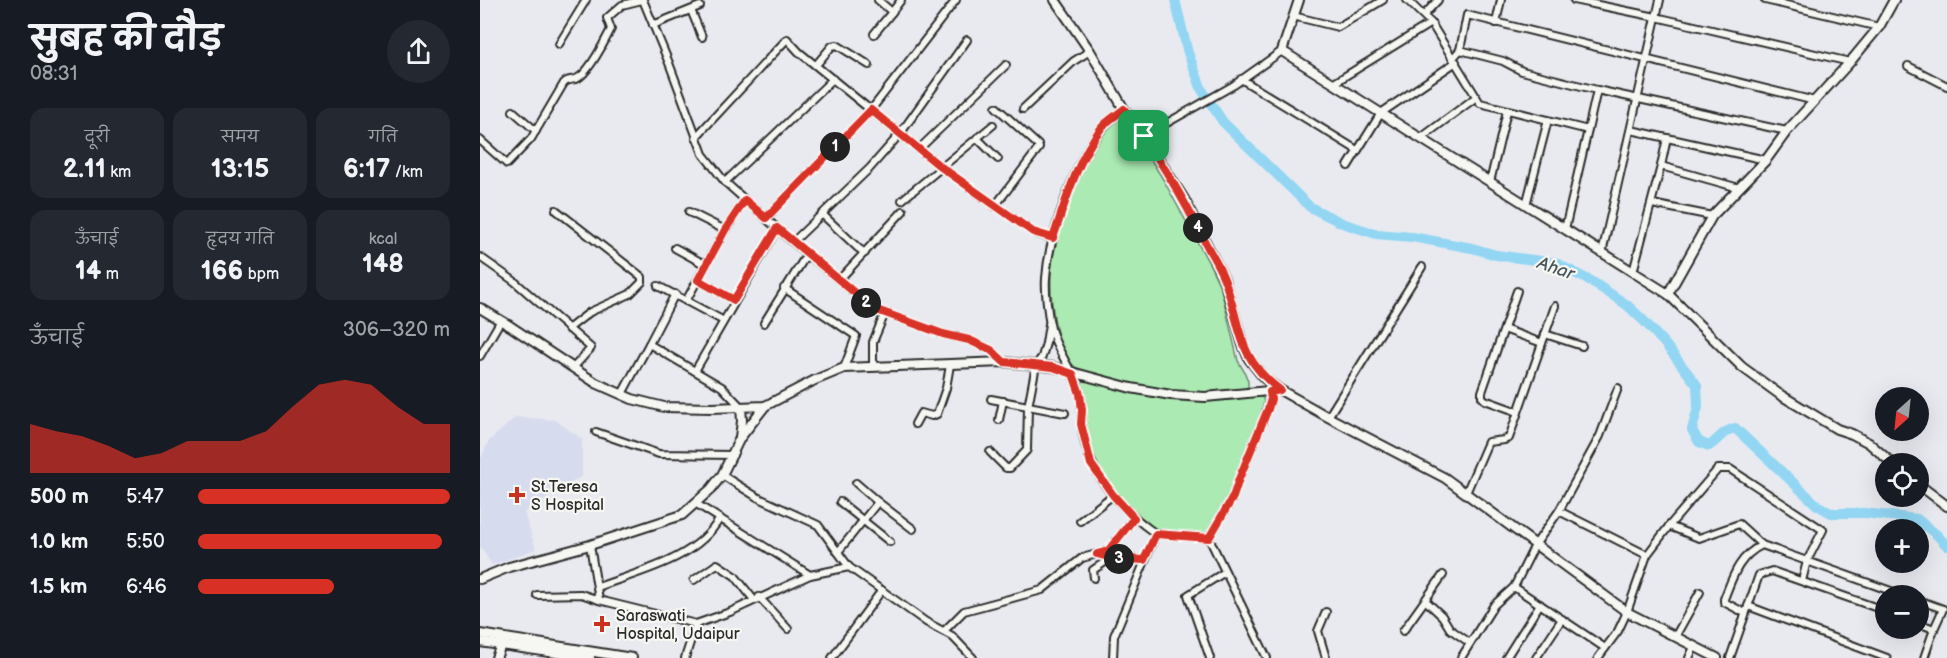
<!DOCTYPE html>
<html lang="hi">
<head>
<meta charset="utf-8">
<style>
  :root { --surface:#171b24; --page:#242831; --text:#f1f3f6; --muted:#9ea1a6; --accent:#d93025 }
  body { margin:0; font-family:"Balsamiq Sans","Playpen Sans Deva",sans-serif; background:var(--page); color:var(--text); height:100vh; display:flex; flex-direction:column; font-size:22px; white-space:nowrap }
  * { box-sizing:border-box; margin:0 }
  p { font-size:20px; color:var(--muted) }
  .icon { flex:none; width:33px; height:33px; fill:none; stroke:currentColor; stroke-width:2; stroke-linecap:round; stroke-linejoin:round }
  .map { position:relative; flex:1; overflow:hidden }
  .panel { display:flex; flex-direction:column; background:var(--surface); width:480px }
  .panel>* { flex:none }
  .needle { width:39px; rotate:207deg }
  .fabs { position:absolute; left:1395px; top:387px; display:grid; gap:12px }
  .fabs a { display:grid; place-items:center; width:54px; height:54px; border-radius:50%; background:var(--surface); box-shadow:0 6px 24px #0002; font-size:30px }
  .pin { position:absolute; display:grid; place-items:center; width:51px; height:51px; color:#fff; margin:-26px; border-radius:12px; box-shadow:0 3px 9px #0006 }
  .km { position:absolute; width:30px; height:30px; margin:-15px; border-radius:50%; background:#222; color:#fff; font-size:16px; line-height:30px; text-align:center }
  .round { display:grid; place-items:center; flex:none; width:63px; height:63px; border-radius:32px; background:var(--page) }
  .headline { display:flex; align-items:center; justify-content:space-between; height:102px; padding:0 30px }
  h1 { font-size:33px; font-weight:700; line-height:45px }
  .metrics { display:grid; grid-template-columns:repeat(3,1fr); gap:9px; height:102px; padding:6px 30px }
  .metrics div { display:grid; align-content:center; border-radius:15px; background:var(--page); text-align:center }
  .metrics b { font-size:26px; font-weight:700 }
  .metrics small { font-size:16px; font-weight:400 }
  .metrics p { font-size:16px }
  .chart { height:168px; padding:12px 30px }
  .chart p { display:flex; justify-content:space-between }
  .chart svg { width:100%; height:108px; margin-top:6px; fill:var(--accent); opacity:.7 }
  ul { padding:0 30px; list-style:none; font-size:20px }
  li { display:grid; grid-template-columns:96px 72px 1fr; align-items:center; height:45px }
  li i { height:15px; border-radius:8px; background:var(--accent) }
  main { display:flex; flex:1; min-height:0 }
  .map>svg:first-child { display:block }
  .built { fill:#d7dbee }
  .green { fill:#abeab2; stroke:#6b8a6e; stroke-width:1.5 }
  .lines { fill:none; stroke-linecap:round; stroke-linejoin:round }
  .river { stroke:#92d6f3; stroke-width:10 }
  .minor-casing { stroke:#2b2b2b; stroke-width:10 }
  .tertiary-casing { stroke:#2b2b2b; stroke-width:12 }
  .minor { stroke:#f6f6f2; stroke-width:6 }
  .tertiary { stroke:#f6f6f2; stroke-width:8 }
  .route-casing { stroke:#fff; stroke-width:12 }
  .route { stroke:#d93025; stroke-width:8 }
  .poi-dot { fill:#c8321e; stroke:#f6f6f2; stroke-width:2 }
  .labels { text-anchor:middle; stroke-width:4.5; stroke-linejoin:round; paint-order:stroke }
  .poi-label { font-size:16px; fill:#2b2b2b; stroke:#f6f6f2; text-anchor:start }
  .water-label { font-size:18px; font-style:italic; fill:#45565d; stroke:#f6f6f2 }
</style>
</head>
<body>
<main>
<section class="panel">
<div class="headline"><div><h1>सुबह की दौड़</h1><p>08:31</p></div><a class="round"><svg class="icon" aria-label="share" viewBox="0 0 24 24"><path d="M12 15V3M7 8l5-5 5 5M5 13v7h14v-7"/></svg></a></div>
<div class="metrics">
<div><p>दूरी</p><b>2.11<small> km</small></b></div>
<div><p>समय</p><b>13:15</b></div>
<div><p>गति</p><b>6:17<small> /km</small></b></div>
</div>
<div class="metrics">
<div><p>ऊँचाई</p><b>14<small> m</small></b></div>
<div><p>हृदय गति</p><b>166<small> bpm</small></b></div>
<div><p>kcal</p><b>148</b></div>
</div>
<div class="chart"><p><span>ऊँचाई</span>306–320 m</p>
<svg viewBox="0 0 160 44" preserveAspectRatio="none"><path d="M0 44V24L10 27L20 29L30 33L40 38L50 36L60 31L70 31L80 31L90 27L100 17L110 8L120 6L130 8L140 17L150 24L160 24V44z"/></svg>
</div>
<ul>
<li><b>500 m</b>5:47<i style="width:100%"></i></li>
<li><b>1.0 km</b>5:50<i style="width:97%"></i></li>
<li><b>1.5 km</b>6:46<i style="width:54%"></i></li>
</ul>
</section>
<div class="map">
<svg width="1467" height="658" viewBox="0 0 1467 658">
  <rect width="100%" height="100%" fill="#e8eaf0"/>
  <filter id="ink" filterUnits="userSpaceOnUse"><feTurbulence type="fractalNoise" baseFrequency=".0167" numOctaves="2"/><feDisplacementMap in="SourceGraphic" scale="12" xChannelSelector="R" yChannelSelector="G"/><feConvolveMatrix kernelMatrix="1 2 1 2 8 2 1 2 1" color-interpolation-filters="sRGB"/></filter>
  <g filter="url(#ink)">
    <path class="built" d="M36,417L75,420L102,439V476L44,513L56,549L12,565L0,546V460L9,441Z"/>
    <g class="green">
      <path d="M640,119L645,122L655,134L684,181L731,267L741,289L758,361L764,371L768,381V387C749,399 704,394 683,389C662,385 610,379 594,366C575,350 570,298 571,275C572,237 607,138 640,119Z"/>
      <path d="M608,379C662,394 722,410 778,395L783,398L784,402L778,424L751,495L726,533C713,535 698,535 685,532C653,523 617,475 608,444C602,425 607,404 601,385L603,381Z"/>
    </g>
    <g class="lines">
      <path class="river" d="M695,0L708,53L722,90L743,122L830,207L862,223L896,234L932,237L992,248L1016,255L1076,263L1114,283L1147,305L1165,322L1185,344L1217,385L1218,407L1212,430L1219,442L1229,446C1240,439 1242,431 1255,428L1337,505L1351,513H1384L1437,519L1457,535L1467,546"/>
      <defs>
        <g id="minor">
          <path d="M163,0L189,63L223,154L245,182L309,239L394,309L463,334L489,340L511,350L524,362"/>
          <path d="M927,0L951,23L1000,103L1108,130L1117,90L1307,131"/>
          <path d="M1094,0L1176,17L1370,62"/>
          <path d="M1285,0L1399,27"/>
          <path d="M211,10L222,37"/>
          <path d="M412,12L421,0"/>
          <path d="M944,15L958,0"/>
          <path d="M813,16L858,27L903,0"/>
          <path d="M1016,23L1021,0"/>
          <path d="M173,25L220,6"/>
          <path d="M394,34L412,12L398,0"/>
          <path d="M79,44L106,0"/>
          <path d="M980,50L1023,61L1042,71L1117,90"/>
          <path d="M973,58L980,50L987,15L1335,101"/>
          <path d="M336,65L352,46L357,45L389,65"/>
          <path d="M1428,66L1467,86"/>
          <path d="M761,79L877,150"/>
          <path d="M854,83L951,23"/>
          <path d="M543,109L594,61L610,51"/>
          <path d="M644,109C637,114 628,120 623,126C595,160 569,235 566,278C565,291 567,306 569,319C573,349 593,367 600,394C603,408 600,421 603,435C611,477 642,510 676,534"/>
          <path d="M33,111L56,131"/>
          <path d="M1151,130L1286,160"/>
          <path d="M664,136L754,85L802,51"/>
          <path d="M216,137L307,39L319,52L461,167L553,232L573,239"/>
          <path d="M497,138L518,159"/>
          <path d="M941,138L995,98"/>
          <path d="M0,140L27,164L51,139L84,83C89,78 92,81 98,78C109,72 125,41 131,29L127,18L142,5L162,0"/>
          <path d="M439,149L526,65"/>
          <path d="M868,166L901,113L976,62"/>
          <path d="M1181,166L1187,138"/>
          <path d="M245,182L353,79"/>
          <path d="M1010,182L1027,111"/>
          <path d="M422,200L513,125"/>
          <path d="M1172,204L1232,216"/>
          <path d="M1046,205L1068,120"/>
          <path d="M515,206L559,148L558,145L516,107"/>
          <path d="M76,210L162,277V282L150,294L110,312L88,329"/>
          <path d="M209,212L245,230"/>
          <path d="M343,215L378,248L385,253"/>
          <path d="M286,218L391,110L476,0"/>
          <path d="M1085,229L1108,130"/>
          <path d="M313,242L390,168L420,134L487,40"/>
          <path d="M195,248L226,265"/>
          <path d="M1122,253L1180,0"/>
          <path d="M0,257L34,281L111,348L93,368"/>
          <path d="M1153,272L1181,166L1259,188"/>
          <path d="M218,280L254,300"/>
          <path d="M359,280L423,211"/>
          <path d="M178,286L242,320"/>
          <path d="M304,288L376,336L364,368"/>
          <path d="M1037,291L1002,392V397L1005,400L1038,412"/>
          <path d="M206,301L245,230L265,200"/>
          <path d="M284,323L327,254"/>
          <path d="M1024,329L1062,343"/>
          <path d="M1065,334L1102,346"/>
          <path d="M169,344L195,294"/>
          <path d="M0,356L21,320"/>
          <path d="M393,367V342L405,313"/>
          <path d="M215,371L297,229"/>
          <path d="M142,394L169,344L242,387L261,407"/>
          <path d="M511,399L585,413"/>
          <path d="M848,417L942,267"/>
          <path d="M519,420L523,401"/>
          <path d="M435,424L441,413L452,416L457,414L466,388L470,365"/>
          <path d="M116,432L179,454L253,455"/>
          <path d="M510,452L526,468H530L547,450L548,407L556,365L562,357L566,343L569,324"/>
          <path d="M242,475L277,497L338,525L369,567"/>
          <path d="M986,493L1008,442L1024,440L1029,438L1075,306"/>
          <path d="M360,502L410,542"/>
          <path d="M398,502L433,529"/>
          <path d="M215,503L330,575"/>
          <path d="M1079,511L1120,436L1138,388"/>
          <path d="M600,521L633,495"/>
          <path d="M1189,526L1238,469H1250L1343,530L1327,561L1322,581"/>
          <path d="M729,538L787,658"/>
          <path d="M110,545L119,600L216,624L205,658"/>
          <path d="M358,552L398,502L376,483"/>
          <path d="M617,554L632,558L664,560"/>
          <path d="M1167,555L1189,526L1219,538L1259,524L1282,545L1425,596"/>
          <path d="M614,578L613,570L631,558"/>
          <path d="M214,580L237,564L255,576L274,600"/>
          <path d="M118,587C160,571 216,560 240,518"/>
          <path d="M1034,587L1125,648"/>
          <path d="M57,595L101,594L119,600"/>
          <path d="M279,597L308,629"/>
          <path d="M1438,600L1463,609L1454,629"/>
          <path d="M946,601L962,616L970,629L990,643"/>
          <path d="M1268,606L1407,658"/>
          <path d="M846,612L838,631L846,658"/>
          <path d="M1265,613L1244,602V599C1253,576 1259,556 1282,545"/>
          <path d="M1438,623L1454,629L1444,658"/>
          <path d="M216,624L250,612L330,575L369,567L446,622L472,636L493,658"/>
          <path d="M464,631L484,611L562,590L602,558L628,551L654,518"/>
          <path d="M923,631L963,575"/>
          <path d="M1195,637L1220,592"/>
          <path d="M352,658L402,590"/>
          <path d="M633,658L634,636L676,534L729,538L753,497L759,479L788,409L791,399L790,392"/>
          <path d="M730,658L708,595L745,572"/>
          <path d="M981,658L1014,605L1034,587L1055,545L1079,511L1167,555L1147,612L1138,631L1118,658"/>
          <path d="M1026,658L1060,604"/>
          <path d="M1056,658L1082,619"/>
          <path d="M1209,658L1214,647"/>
          <path d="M1250,658L1279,575L1292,571L1406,611"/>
        </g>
        <g id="tertiary">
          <path d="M575,0L610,51L644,109L664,136L704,199L744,279L763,345L769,359L784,378L800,390L848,417L965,478L1147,612L1237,658"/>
          <path d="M819,0L802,51L1188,294L1232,216L1286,160L1307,131L1370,62L1399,27L1414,0"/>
          <path d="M1188,294L1262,367L1299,394L1357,429L1372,434L1389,443L1413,464"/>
          <path d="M0,308L30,326L116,383L152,399L184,407L232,408L285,406L335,380L364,368L524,362L573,367L651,388L691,395L725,397L800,390"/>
          <path d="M260,437L262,421L261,407"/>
          <path d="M1438,484L1467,506"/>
          <path d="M0,579L29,567L110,545L202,515L231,489L242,475L260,438L285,406"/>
          <path d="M0,634L152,658"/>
          <path d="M0,642L110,658"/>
          <path d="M16,658L23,640"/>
        </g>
      </defs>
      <use href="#minor" class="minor-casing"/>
      <use href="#tertiary" class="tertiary-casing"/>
      <use href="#minor" class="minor"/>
      <use href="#tertiary" class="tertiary"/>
    </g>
  </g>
  <g class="lines" filter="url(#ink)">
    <defs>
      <path id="route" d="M644,109C675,151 702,195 725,242C731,254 739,266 744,279C762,325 755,357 800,390L790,392L791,399L788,409L759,479L753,497L729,538L676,534L664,560L632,558L617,554L628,551L654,518L633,495L611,464L601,424L602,410L600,394L593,374L573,367L524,362L511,350L489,340L463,334L394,309L297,228L254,300L218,280L245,230L265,200L286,218L391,110L461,167L553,232L573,238C586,200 597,160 622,127C628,120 637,115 644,109Z"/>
    </defs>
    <use href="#route" class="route-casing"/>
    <use href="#route" class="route"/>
  </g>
  <g class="poi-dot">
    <path d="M34 486h6v6h6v6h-6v6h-6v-6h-6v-6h6z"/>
    <path d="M119 615h6v6h6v6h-6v6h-6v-6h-6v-6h6z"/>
  </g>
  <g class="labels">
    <g class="poi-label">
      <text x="51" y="492">St.Teresa<tspan x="51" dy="18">S Hospital</tspan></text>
      <text x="136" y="621">Saraswati<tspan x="136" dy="18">Hospital, Udaipur</tspan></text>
    </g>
    <g class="water-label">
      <text transform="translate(1076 268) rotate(19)" y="6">Ahar</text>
    </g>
  </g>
</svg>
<div class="fabs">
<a><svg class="needle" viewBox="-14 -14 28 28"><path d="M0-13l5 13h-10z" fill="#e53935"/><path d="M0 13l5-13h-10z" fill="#9ea1a6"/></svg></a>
<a><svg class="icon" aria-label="locate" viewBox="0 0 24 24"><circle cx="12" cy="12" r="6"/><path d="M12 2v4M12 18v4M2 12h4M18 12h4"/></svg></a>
<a>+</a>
<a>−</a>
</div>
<div class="pin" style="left:664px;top:136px;background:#1e9e55"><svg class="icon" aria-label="arrive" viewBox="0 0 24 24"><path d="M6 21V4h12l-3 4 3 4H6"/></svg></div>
<b class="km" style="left:355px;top:147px">1</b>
<b class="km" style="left:386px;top:303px">2</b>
<b class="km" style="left:639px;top:559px">3</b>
<b class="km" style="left:718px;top:228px">4</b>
</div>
</main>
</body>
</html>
